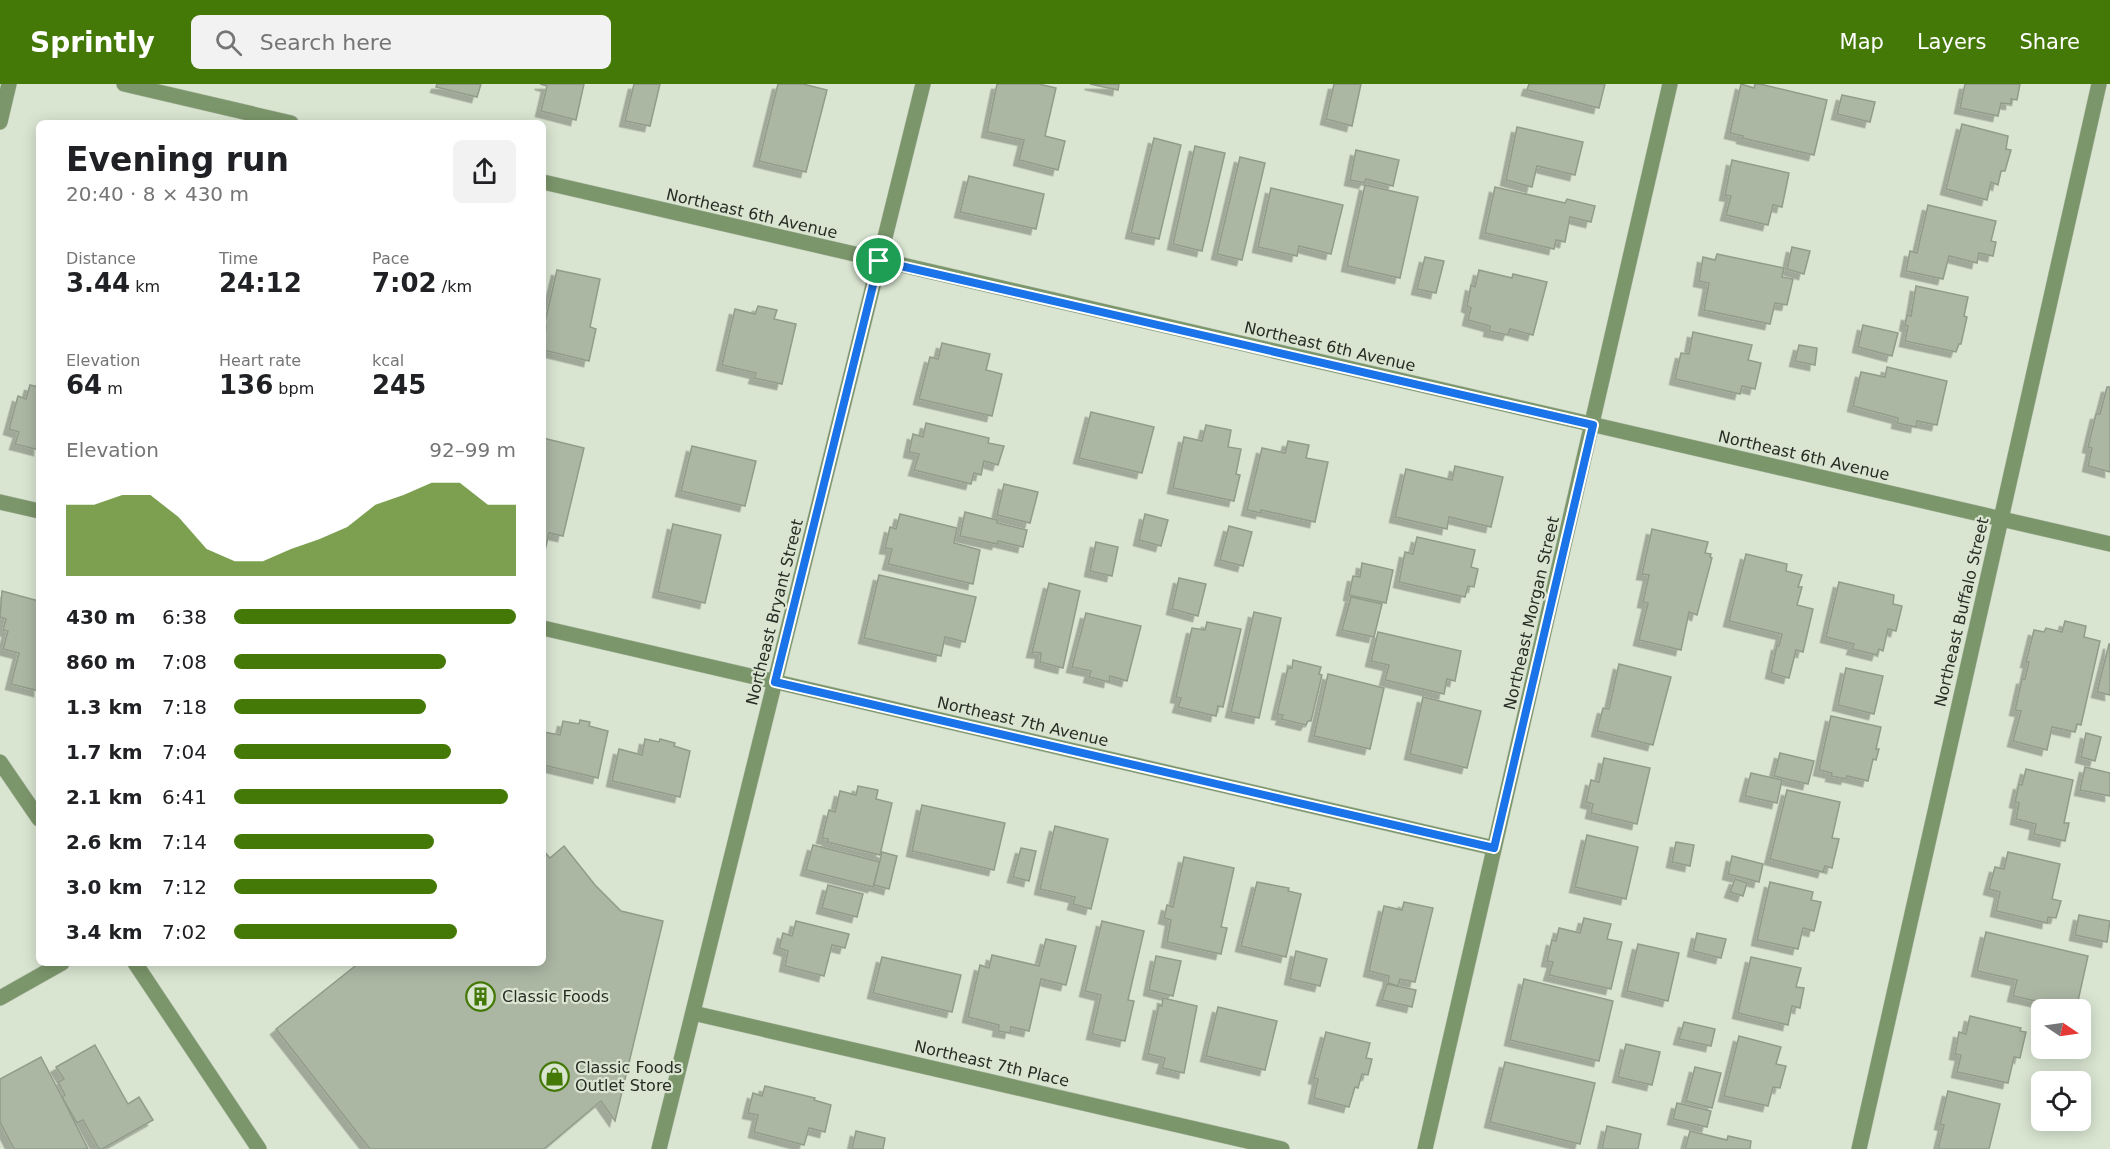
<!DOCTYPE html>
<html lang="en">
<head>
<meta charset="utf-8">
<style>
  :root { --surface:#fff; --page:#f2f2f2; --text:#202124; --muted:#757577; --accent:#457907 }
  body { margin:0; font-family:"DejaVu Sans",sans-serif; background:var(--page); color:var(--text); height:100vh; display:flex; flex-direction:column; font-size:22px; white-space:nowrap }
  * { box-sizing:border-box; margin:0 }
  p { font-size:20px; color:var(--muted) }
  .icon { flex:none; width:33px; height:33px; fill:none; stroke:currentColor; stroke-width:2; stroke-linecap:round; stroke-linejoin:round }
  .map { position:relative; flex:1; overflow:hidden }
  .side { position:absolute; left:36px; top:36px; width:510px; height:846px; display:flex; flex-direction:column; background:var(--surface); border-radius:9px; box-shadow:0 3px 15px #0003 }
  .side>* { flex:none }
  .needle { width:39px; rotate:103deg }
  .tools { position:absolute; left:2031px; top:915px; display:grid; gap:12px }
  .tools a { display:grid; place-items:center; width:60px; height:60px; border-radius:9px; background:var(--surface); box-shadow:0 3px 15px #0003; font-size:30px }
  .pin { position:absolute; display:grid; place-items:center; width:51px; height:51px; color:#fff; margin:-26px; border:3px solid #fff; border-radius:50%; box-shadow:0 2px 6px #0007 }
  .round { display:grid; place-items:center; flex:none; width:63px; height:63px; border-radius:9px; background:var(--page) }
  .head { display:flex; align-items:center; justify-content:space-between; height:102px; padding:0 30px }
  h1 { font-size:33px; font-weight:700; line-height:45px }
  .metrics { display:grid; grid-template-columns:repeat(3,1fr); gap:9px; height:102px; padding:6px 30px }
  .metrics div { display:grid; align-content:center }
  .metrics b { font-size:26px; font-weight:700 }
  .metrics small { font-size:16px; font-weight:400 }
  .metrics p { font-size:16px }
  .chart { height:168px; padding:12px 30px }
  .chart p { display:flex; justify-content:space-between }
  .chart svg { width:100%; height:108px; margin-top:6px; fill:var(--accent); opacity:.7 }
  ul { padding:0 30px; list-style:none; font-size:20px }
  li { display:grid; grid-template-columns:96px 72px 1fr; align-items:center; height:45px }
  li i { height:15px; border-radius:8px; background:var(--accent) }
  header { display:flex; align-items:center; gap:36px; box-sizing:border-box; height:84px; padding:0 30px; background:var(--accent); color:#fff }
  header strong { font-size:28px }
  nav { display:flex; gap:33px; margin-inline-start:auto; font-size:21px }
  .search { width:420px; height:54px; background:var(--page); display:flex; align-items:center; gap:15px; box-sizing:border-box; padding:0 21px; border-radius:9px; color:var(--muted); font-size:22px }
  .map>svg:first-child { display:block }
  .building { fill:#abb6a3; stroke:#919c8a; stroke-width:1.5; filter:url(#shadow) }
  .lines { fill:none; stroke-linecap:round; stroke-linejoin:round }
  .minor-casing { stroke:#b6c0af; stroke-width:16 }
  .minor { stroke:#7c966b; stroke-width:15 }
  .route-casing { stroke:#fff; stroke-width:12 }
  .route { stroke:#1a73e8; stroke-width:8 }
  .labels { text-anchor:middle; stroke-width:4.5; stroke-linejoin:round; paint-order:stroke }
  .street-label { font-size:16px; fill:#282c25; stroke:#d9e5d1 }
  .poi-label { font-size:16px; fill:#282c25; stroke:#d9e5d1; text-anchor:start }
</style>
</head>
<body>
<header>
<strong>Sprintly</strong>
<div class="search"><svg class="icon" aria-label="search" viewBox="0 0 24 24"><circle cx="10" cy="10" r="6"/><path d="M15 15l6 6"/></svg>Search here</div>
<nav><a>Map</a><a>Layers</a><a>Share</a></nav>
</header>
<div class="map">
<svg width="2110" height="1065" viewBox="0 0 2110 1065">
  <defs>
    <filter id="shadow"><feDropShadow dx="-5.5" dy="5.5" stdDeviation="0" flood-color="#0004"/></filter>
  </defs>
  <rect width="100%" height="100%" fill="#d9e5d1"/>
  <g class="building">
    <path d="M437,0H481L477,13L436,3Z"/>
    <path d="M540,0H584L576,36L541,27L547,2Z"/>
    <path d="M634,0H660L650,42L625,37Z"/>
    <path d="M778,0H803L827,6L806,88L759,77Z"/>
    <path d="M997,0H1039L1056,4L1045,52L1065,57L1058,86L1019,76L1024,56L987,48Z"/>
    <path d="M1090,0H1119L1118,6Z"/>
    <path d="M1334,0H1361L1352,42L1326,35Z"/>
    <path d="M1529,0H1605L1599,24L1527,6Z"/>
    <path d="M1741,0L1754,4L1755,0H1760L1827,16L1814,71L1742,54L1743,52L1730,49Z"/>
    <path d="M1965,0H2020L2017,16L2011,15V20L2001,19L1998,32L1960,24Z"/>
    <path d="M1842,11L1875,18L1870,38L1837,30Z"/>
    <path d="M1962,40L2008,52L2006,65L2011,66L2005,87H2001L1998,101L1991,98L1987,116L1946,105Z"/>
    <path d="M1517,43L1583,58L1575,91L1537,82L1532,103L1506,96Z"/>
    <path d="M1154,54L1181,61L1159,155L1131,149Z"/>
    <path d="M1195,62L1225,69L1202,167L1173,160Z"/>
    <path d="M1356,66L1399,76L1393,102L1366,95L1364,99L1350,96Z"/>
    <path d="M1240,73L1265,79L1242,176L1217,170Z"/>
    <path d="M1732,76L1789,89L1782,123L1773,121L1768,141L1726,131L1731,112L1725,111Z"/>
    <path d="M969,92L1044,110L1036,145L960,128Z"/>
    <path d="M1365,101L1418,113L1400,194L1347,182Z"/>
    <path d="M1495,103L1565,119L1567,115L1595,122L1591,138L1570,133L1565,158L1556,156L1554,165L1485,149Z"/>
    <path d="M1271,104L1343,121L1331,170L1299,162L1297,172L1258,163Z"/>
    <path d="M1928,121L1996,137L1991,157L1996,158L1993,172L1979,169L1977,179L1949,172L1943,195L1906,187L1910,167L1917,169Z"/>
    <path d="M1792,163L1810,167L1804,190L1787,185Z"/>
    <path d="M1717,170L1784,184L1782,193L1793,195L1787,221L1775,219L1770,240L1704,226L1709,199L1699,197L1703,173L1715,176Z"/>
    <path d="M1425,173L1444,177L1436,209L1417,205Z"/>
    <path d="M557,186L600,195L590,243L596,245L589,277L543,266L546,242H544Z"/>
    <path d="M1479,186L1512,194L1513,190L1547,198L1533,251L1510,245L1508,251L1489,247L1490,242L1468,236L1471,224L1467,222L1471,201L1475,203Z"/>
    <path d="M1916,202L1968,213L1964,232L1967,233L1961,260H1959L1956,268L1905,257L1908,242L1905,241L1907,231L1911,232Z"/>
    <path d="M758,222L777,226L774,235L796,240L782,300L754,294L756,289L722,281L735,225L755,230Z"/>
    <path d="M1863,241L1898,249L1892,272L1858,263Z"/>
    <path d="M1693,248L1752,261L1748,276L1761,279L1755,305L1742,302L1740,310L1675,295L1681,269L1689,270Z"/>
    <path d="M942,259L990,270L986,286L1002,290L992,332L919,315L930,273L938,275Z"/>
    <path d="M1799,261L1817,264L1815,281L1795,277Z"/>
    <path d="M1887,283L1947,297L1937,341L1917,337L1916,343L1897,339L1898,334L1853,322L1861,288L1885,293Z"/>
    <path d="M30,301L39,303V366L15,360L19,348L9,345L18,312L26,315Z"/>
    <path d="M2107,303H2110V388L2088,382L2092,364L2088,363L2096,330H2100Z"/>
    <path d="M1091,328L1154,343L1142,389L1079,374Z"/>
    <path d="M926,339L989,354L988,359L1004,362L998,381L984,377L981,391L974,389L971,400L914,386L919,370L909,368L913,350L923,353Z"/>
    <path d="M1206,341L1231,346L1228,363L1241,365L1236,390L1240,391L1234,417L1173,404L1184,353L1202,357Z"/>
    <path d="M543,354L584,364L563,452L549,449L544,471Z"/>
    <path d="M1288,357L1309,361L1306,374L1328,378L1315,438L1261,426V429L1247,426L1262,364L1285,369Z"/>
    <path d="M692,362L756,377L745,422L681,407Z"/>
    <path d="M1455,382L1503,393L1491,443L1449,433L1447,445L1395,433L1406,385L1452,396Z"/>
    <path d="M1004,400L1038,408L1030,439L997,431Z"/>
    <path d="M965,428L997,436V439L1027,446L1023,463L998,457L997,460L960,452Z"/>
    <path d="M900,430L957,444L954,459L980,466L973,500L888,480L892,465L885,464L890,443L896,445Z"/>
    <path d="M1145,430L1168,436L1161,462L1139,456Z"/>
    <path d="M673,440L721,451L705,519L658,508Z"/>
    <path d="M1229,442L1252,448L1243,482L1220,476Z"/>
    <path d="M1652,445L1708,458L1705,469L1711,470L1710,473L1712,474L1697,531L1689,528L1681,566L1639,556L1648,519L1643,518L1649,491L1642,490Z"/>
    <path d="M1417,453L1475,466L1471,483L1478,485L1474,503L1468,502L1465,513L1399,498L1405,468L1413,470Z"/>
    <path d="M1096,458L1118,463L1112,492L1090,487Z"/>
    <path d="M1746,470L1787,480L1786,487L1802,491L1798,503H1802L1797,521L1813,525L1803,568L1796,566L1789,594L1771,589L1777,561L1779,562L1782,550L1729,537Z"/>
    <path d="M1362,479L1393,486L1386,519L1349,511L1353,492L1360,493Z"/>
    <path d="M879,491L976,513L965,558L945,553L941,572L864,554Z"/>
    <path d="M1179,494L1206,500L1198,532L1172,525Z"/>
    <path d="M1839,498L1894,511L1893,520L1902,522L1896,547L1888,545L1883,567L1879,565L1877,571L1852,565L1854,560L1826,553Z"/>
    <path d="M1049,499L1080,507L1063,584L1040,578L1041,569L1032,568Z"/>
    <path d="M2,507L39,517V607L11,600L19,569L3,565L8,547L3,546L6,535L0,533Z"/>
    <path d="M1351,513L1382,520L1374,553L1342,546Z"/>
    <path d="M1254,528L1281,534L1259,634L1231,628Z"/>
    <path d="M1086,529L1141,542L1127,597L1110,592L1109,598L1089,593L1091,587L1072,583Z"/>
    <path d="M2065,537L2086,542L2084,553L2100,557L2081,641L2077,640L2075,648L2052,643L2047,666L2013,657L2021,627L2015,626L2022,595H2025L2029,578H2026L2034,546L2044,548L2046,544L2062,548Z"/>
    <path d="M1207,538L1241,545L1223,623L1218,622L1216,632L1178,623L1181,614L1176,613L1192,544L1205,546Z"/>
    <path d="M1378,548L1461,567L1455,597L1447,595L1444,610L1385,596L1389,581L1371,577Z"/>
    <path d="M2109,560H2110V611L2097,608Z"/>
    <path d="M1293,576L1321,583L1319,590L1322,591L1311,637H1308L1306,641L1281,635L1283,631L1277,630L1288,584H1292Z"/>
    <path d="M1619,580L1671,593L1653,661L1597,647L1603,624L1609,625Z"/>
    <path d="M1846,584L1883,592L1874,630L1838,621Z"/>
    <path d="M1328,590L1384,604L1370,665L1314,652Z"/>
    <path d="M1423,613L1481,627L1467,684L1410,670Z"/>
    <path d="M1831,632L1881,643L1876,665H1879L1876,676L1873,675L1868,697L1847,692L1846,695L1831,692L1832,689L1819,686Z"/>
    <path d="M580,636L590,638L589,642L608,647L598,694L543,681V648L560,651L563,637L579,640Z"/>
    <path d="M2086,649L2101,653L2095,677L2081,673Z"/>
    <path d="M645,655L659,658L660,655L675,659L674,662L690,667L680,713L612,697L619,665L642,671Z"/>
    <path d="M1780,669L1814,677L1808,700L1774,692Z"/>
    <path d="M1604,674L1650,684L1637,740L1591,729L1593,720L1586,718L1591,696L1599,698Z"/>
    <path d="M2085,683L2110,689V712L2080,706Z"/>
    <path d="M2026,685L2073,696L2064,739H2069L2065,757L2034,750L2036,740L2016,735L2019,719L2015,718L2019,700L2022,701Z"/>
    <path d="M1751,689L1782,696L1777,719L1745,712Z"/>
    <path d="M858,702L878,706L876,715L892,719L880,771L827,758L828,755L822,754L829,726L835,728L840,707L856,711Z"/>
    <path d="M1787,706L1840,718L1832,754L1839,755L1832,784L1825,782L1823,788L1770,775Z"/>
    <path d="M922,721L1005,739L994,786L912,767Z"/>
    <path d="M1055,742L1108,755L1091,825L1073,820L1075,813L1040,805Z"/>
    <path d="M1587,751L1638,763L1626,815L1575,803Z"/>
    <path d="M1676,758L1694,761L1690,782L1672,778Z"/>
    <path d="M813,761L880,778L873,803L806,786Z"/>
    <path d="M564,762L595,801L621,827L663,837L615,1037L601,1017L544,1065H370L276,945L359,879H543V766L550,774Z"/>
    <path d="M1021,764L1036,767L1029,797L1013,793Z"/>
    <path d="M882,768L897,772L889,805L874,801Z"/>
    <path d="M2008,768L2060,780L2052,815L2061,817L2056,834L2048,833L2047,839L1996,827L2000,808L1989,805L1995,783L2004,785Z"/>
    <path d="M1732,772L1763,780L1759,798L1728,790Z"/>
    <path d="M1184,773L1234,784L1221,843L1227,844L1221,870L1167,858L1171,836L1164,834L1167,821L1173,823Z"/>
    <path d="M1735,795L1747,799L1743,812L1730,808Z"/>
    <path d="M1257,798L1289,804L1288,807L1301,810L1286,873L1241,862Z"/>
    <path d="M1770,798L1813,808L1811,816L1821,818L1814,847L1803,844L1798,865L1757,856Z"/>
    <path d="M828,801L863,810L857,833L822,824Z"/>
    <path d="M1404,818L1433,824L1415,898L1400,895L1398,902L1388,899L1389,892L1369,887L1384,822L1402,826Z"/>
    <path d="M2079,831L2110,837L2107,858L2075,851Z"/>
    <path d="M1584,834L1611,840L1607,855L1622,858L1611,905L1549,891L1553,878L1547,877L1552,856L1556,857L1559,844L1580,849Z"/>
    <path d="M796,837L849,850L845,864L832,861L824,892L785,882L788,867L779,864L783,849L792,852Z"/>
    <path d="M1102,837L1144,847L1128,916L1134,917L1125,957L1092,950L1101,911L1085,907Z"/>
    <path d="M1986,848L2088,872L2076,926L2013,912L2017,896L1977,887Z"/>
    <path d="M1697,849L1726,855L1721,874L1693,867Z"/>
    <path d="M1046,855L1076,862L1066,901L1041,895L1029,947L1011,943L1010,949L998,947L999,941L968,933L980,881L989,884L992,871L1039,882Z"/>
    <path d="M1638,860L1679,869L1668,917L1627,907Z"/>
    <path d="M1296,867L1327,875L1320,902L1290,895Z"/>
    <path d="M1156,872L1181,877L1173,912L1149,906Z"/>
    <path d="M882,873L961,891L952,928L873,909Z"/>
    <path d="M1751,873L1801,884L1796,903L1804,904L1800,924L1792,922L1788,941L1738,929Z"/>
    <path d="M1524,895L1613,917L1599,977L1510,956Z"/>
    <path d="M1387,900L1416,906L1412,923L1382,916Z"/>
    <path d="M1163,914L1197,922L1184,989L1162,984L1165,974L1148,970L1159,921L1162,922Z"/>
    <path d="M1218,923L1277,937L1265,986L1206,972Z"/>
    <path d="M1970,932L2021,944L2020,947L2026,948L2020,974L2014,973L2008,999L1957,988L1961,971L1955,970L1959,948L1966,950Z"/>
    <path d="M1684,938L1715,945L1711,962L1679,955Z"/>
    <path d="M1326,948L1370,959L1366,974L1372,975L1368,991L1362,990L1358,1004L1355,1003L1349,1023L1314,1014L1318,995L1314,994Z"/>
    <path d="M1739,952L1781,963L1776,980L1786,982L1780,1004L1773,1003L1768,1022L1724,1012Z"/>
    <path d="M1626,960L1660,968L1652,1001L1618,993Z"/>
    <path d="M95,961L128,1020L139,1013L153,1036L102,1065H99L83,1036L77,1039L62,1013L65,1011L58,998L64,995L56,983Z"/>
    <path d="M41,973L62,1013L88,1065H14L0,1038V995Z"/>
    <path d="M1505,978L1595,999L1580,1060L1490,1038Z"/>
    <path d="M1695,983L1721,989L1712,1024L1686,1017Z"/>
    <path d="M765,1002L815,1014L814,1016L831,1021L825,1048L809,1044L804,1061L754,1048L758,1031L748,1029L753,1009L762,1012Z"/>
    <path d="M1948,1007L2000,1020L1989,1065H1938L1944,1041L1940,1040Z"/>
    <path d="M1677,1019L1711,1027L1707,1043L1673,1035Z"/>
    <path d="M1607,1042L1641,1050L1638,1065H1602Z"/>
    <path d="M856,1047L885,1054L883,1065H852Z"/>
    <path d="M1690,1047L1727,1056L1728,1052L1751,1057L1750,1065H1685Z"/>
  </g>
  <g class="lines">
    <defs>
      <g id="minor">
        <path d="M124,0L291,39"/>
        <path d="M0,38L9,0"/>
        <path d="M543,98L2110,460"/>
        <path d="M0,418L39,427"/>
        <path d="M543,544L1494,764"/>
        <path d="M0,678L39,735"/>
        <path d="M135,879L259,1065"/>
        <path d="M0,914L62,879"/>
        <path d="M693,929L1282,1065"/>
        <path d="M659,1065L923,0"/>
        <path d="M1425,1065L1670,0"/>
        <path d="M1859,1065L2099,0"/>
      </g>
    </defs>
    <use href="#minor" class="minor-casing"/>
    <use href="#minor" class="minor"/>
  </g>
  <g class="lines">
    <defs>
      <path id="route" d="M879,177L1593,341L1494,764L775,598Z"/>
    </defs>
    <use href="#route" class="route-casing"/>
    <use href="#route" class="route"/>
  </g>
  <defs>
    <symbol id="building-ring" viewBox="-11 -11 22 22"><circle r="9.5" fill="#d9e5d1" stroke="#457907" stroke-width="1.5"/><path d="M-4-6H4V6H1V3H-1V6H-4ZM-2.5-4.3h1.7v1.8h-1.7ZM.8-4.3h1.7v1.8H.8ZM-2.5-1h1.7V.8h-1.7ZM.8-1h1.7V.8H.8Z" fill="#457907"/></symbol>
    <symbol id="shop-ring" viewBox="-11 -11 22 22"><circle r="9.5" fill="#d9e5d1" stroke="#457907" stroke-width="1.5"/><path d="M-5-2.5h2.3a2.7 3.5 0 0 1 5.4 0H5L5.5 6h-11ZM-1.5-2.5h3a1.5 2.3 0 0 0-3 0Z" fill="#457907"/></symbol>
  </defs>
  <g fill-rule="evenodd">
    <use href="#building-ring" x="464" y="896" width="33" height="33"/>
    <use href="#shop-ring" x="538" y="976" width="33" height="33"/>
  </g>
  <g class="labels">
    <g class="street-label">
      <text transform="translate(752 129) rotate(13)" y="6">Northeast 6th Avenue</text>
      <text transform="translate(1330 262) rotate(13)" y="6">Northeast 6th Avenue</text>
      <text transform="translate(1804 371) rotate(13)" y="6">Northeast 6th Avenue</text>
      <text transform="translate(774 528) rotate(-76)" y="6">Northeast Bryant Street</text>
      <text transform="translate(1961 528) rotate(-77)" y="6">Northeast Buffalo Street</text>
      <text transform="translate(1531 529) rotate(-77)" y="6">Northeast Morgan Street</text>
      <text transform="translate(1023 637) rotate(13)" y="6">Northeast 7th Avenue</text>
      <text transform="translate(992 979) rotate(13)" y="6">Northeast 7th Place</text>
    </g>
    <g class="poi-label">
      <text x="502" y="918">Classic Foods</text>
      <text x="575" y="989">Classic Foods<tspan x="575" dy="18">Outlet Store</tspan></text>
    </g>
  </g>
</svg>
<div class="tools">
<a><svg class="needle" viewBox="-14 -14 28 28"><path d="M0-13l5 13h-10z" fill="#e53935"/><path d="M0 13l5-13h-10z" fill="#757577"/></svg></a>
<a><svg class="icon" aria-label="locate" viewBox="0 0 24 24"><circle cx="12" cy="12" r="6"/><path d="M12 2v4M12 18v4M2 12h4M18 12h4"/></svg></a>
</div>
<div class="pin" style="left:879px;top:177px;background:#1e9e55"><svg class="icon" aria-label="arrive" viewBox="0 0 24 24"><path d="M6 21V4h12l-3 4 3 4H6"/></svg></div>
<section class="side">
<div class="head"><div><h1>Evening run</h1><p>20:40 · 8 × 430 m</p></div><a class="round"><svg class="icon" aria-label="share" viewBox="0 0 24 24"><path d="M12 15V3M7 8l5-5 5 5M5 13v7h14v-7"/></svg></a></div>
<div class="metrics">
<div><p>Distance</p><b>3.44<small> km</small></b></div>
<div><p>Time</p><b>24:12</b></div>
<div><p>Pace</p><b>7:02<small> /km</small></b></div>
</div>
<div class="metrics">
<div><p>Elevation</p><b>64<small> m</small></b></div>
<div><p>Heart rate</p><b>136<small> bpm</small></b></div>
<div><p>kcal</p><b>245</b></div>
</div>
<div class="chart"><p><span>Elevation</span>92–99 m</p>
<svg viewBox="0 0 160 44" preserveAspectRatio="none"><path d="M0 44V15L10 15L20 11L30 11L40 20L50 33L60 38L70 38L80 33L90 29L100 24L110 15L120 11L130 6L140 6L150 15L160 15V44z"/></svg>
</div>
<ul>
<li><b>430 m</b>6:38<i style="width:100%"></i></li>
<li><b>860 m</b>7:08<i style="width:75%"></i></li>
<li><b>1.3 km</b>7:18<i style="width:68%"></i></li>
<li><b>1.7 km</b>7:04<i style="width:77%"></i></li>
<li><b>2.1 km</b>6:41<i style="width:97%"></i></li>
<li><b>2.6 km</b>7:14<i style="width:71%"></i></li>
<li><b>3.0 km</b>7:12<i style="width:72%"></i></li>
<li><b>3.4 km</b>7:02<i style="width:79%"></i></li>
</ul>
</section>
</div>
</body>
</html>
